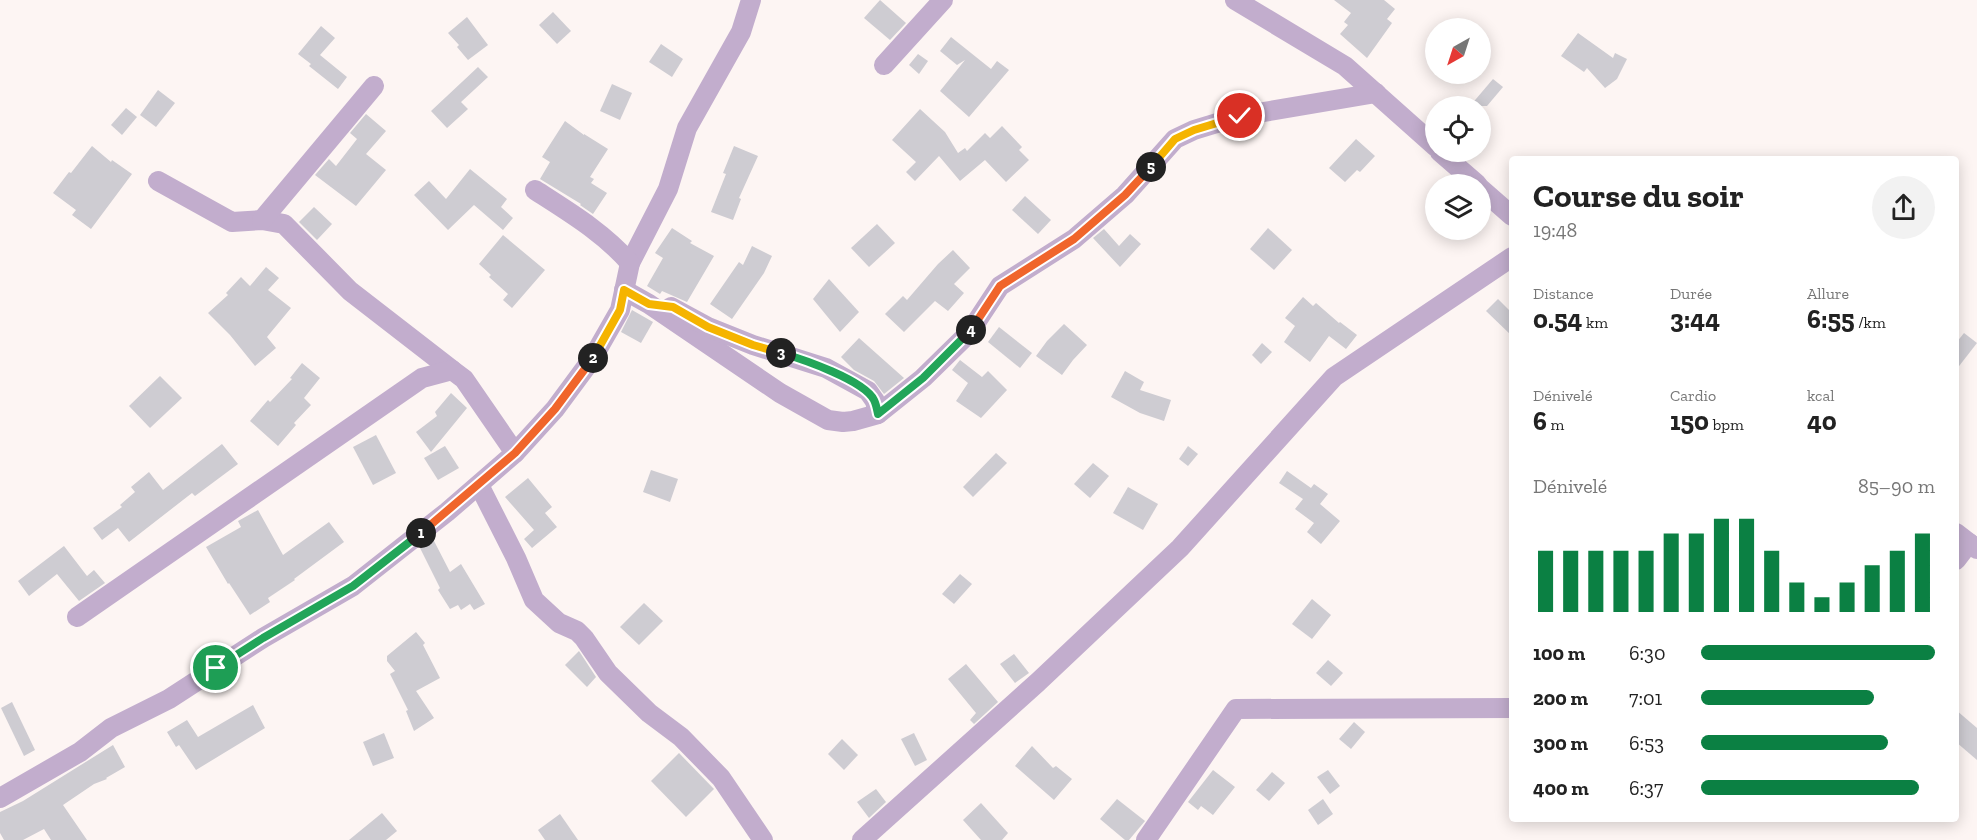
<!DOCTYPE html>
<html lang="fr">
<head>
<meta charset="utf-8">
<style>
  :root { --surface:#fff; --page:#f2f2f2; --text:#222; --muted:#767676; --accent:#0b8043 }
  body { margin:0; font-family:"Zilla Slab",serif; background:var(--page); color:var(--text); height:100vh; display:flex; flex-direction:column; font-size:22px; white-space:nowrap }
  * { box-sizing:border-box; margin:0 }
  p { font-size:20px; color:var(--muted) }
  .icon { flex:none; width:33px; height:33px; fill:none; stroke:currentColor; stroke-width:2; stroke-linecap:round; stroke-linejoin:round }
  .map { position:relative; flex:1; overflow:hidden }
  .side { position:absolute; left:1509px; top:156px; width:450px; height:666px; display:flex; flex-direction:column; background:var(--surface); border-radius:6px; box-shadow:0 3px 15px #0003 }
  .side>* { flex:none }
  .needle { width:39px; rotate:219deg }
  .buttons { position:absolute; left:1425px; top:18px; display:grid; gap:12px }
  .buttons a { display:grid; place-items:center; width:66px; height:66px; border-radius:50%; background:var(--surface); box-shadow:0 3px 15px #0003; font-size:30px }
  .pin { position:absolute; display:grid; place-items:center; width:51px; height:51px; color:#fff; margin:-26px; border:3px solid #fff; border-radius:50%; box-shadow:0 2px 6px #0007 }
  .km { position:absolute; width:30px; height:30px; margin:-15px; border-radius:50%; background:#222; color:#fff; font-size:16px; line-height:30px; text-align:center }
  .round { display:grid; place-items:center; flex:none; width:63px; height:63px; border-radius:32px; background:var(--page) }
  .headline { display:flex; align-items:center; justify-content:space-between; height:102px; padding:0 24px }
  h1 { font-size:33px; font-weight:700; line-height:45px }
  .figures { display:grid; grid-template-columns:repeat(3,1fr); gap:9px; height:102px; padding:6px 24px }
  .figures div { display:grid; align-content:center }
  .figures b { font-size:26px; font-weight:700 }
  .figures small { font-size:16px; font-weight:400 }
  .figures p { font-size:16px }
  .chart { height:168px; padding:12px 24px }
  .chart p { display:flex; justify-content:space-between }
  .chart svg { width:100%; height:108px; margin-top:6px; stroke:var(--accent); stroke-width:6 }
  ul { padding:0 24px; list-style:none; font-size:20px }
  li { display:grid; grid-template-columns:96px 72px 1fr; align-items:center; height:45px }
  li i { height:15px; border-radius:8px; background:var(--accent) }
  .map>svg:first-child { display:block }
  .building { fill:#ceccd2 }
  .lines { fill:none; stroke-linecap:round; stroke-linejoin:round }
  .minor { stroke:#c2adcd; stroke-width:20 }
  .split-1-casing { stroke:#fff; stroke-width:12 }
  .split-2-casing { stroke:#fff; stroke-width:12 }
  .split-3-casing { stroke:#fff; stroke-width:12 }
  .split-4-casing { stroke:#fff; stroke-width:12 }
  .split-5-casing { stroke:#fff; stroke-width:12 }
  .split-6-casing { stroke:#fff; stroke-width:12 }
  .split-1 { stroke:#22a559; stroke-width:8 }
  .split-2 { stroke:#f0652b; stroke-width:8 }
  .split-3 { stroke:#f5b400; stroke-width:8 }
  .split-4 { stroke:#22a559; stroke-width:8 }
  .split-5 { stroke:#f0652b; stroke-width:8 }
  .split-6 { stroke:#f5b400; stroke-width:8 }
</style>
</head>
<body>
<div class="map">
<svg width="1977" height="840" viewBox="0 0 1977 840">
  <rect width="100%" height="100%" fill="#fdf5f3"/>
  <g class="building">
    <path d="M880,0L906,23L890,40L864,18Z"/>
    <path d="M1334,0H1384L1395,9L1387,19L1392,23L1367,58L1340,34L1348,25L1344,22L1351,13Z"/>
    <path d="M553,12L571,31L557,44L539,25Z"/>
    <path d="M467,17L488,45L468,60L457,47L459,45L448,33Z"/>
    <path d="M321,26L335,38L320,55L347,77L338,89L309,66L311,64L298,54Z"/>
    <path d="M1578,33L1613,58L1615,53L1627,59L1617,79L1605,88L1587,68L1584,72L1561,56Z"/>
    <path d="M951,37L991,69L997,61L1009,70L969,117L940,91L965,60L957,65L940,51Z"/>
    <path d="M661,44L683,59L672,77L649,62Z"/>
    <path d="M918,54L928,61L919,74L909,65Z"/>
    <path d="M478,67L488,77L461,102L468,109L447,128L431,111Z"/>
    <path d="M1493,79L1503,87L1487,106H1470Z"/>
    <path d="M612,84L632,93L620,120L600,111Z"/>
    <path d="M158,90L175,103L156,127L140,115Z"/>
    <path d="M126,108L137,117L122,135L111,125Z"/>
    <path d="M920,109L945,132L958,153L965,148L967,151L985,133L990,138L1002,126L1022,147L1019,150L1029,160L1006,182L985,160L960,181L939,156L915,181L906,172L916,162L892,140Z"/>
    <path d="M366,114L386,131L366,154L386,170L356,206L315,175L329,159L336,166L357,139L350,133Z"/>
    <path d="M565,121L584,135V134L608,149L590,177L594,179L591,183L607,193L593,214L580,205L581,204L540,179L550,162L542,157Z"/>
    <path d="M1356,139L1375,156L1360,172L1357,170L1345,182L1329,168Z"/>
    <path d="M92,146L111,162L112,160L132,174L91,229L72,215L76,210L53,193L69,172L71,173Z"/>
    <path d="M734,146L758,156L739,198L741,199L733,220L711,212L726,174L723,173Z"/>
    <path d="M470,169L507,199L501,207L513,218L503,230L474,205L448,230L414,195L429,181L446,199Z"/>
    <path d="M1025,196L1051,220L1038,234L1012,210Z"/>
    <path d="M314,207L332,224L317,240L299,222Z"/>
    <path d="M877,224L895,243L869,267L851,248Z"/>
    <path d="M672,228L692,241L690,243L714,256L687,302L662,291L660,294L647,286L663,258L655,253Z"/>
    <path d="M1268,228L1292,250L1274,270L1250,249Z"/>
    <path d="M1104,229L1119,246L1130,234L1141,244L1120,267L1093,238Z"/>
    <path d="M503,235L545,270L512,308L503,300L508,294L489,277L491,275L479,264Z"/>
    <path d="M752,246L772,256L764,273L732,319L710,304L739,262L743,265Z"/>
    <path d="M953,250L970,268L954,284L964,293L948,311L935,301L904,332L885,314L903,296L907,300L938,264Z"/>
    <path d="M266,267L279,278L268,290L291,308L267,337L276,348L255,366L230,335L208,313L228,295L226,293L241,277L250,286Z"/>
    <path d="M829,279L859,312L840,332L813,299Z"/>
    <path d="M1303,297L1313,306L1316,303L1339,323L1340,322L1357,335L1346,349L1329,336L1310,362L1284,342L1295,326L1285,318Z"/>
    <path d="M1498,299L1512,313V336L1486,311Z"/>
    <path d="M632,310L653,322L641,343L621,332Z"/>
    <path d="M1064,324L1087,345L1073,360L1062,375L1036,356L1047,341Z"/>
    <path d="M999,327L1032,353L1020,368L988,342Z"/>
    <path d="M1964,333L1977,343L1956,370V343Z"/>
    <path d="M859,338L904,378L884,394L874,381L854,370L841,357Z"/>
    <path d="M1262,343L1272,352L1261,364L1252,355Z"/>
    <path d="M960,360L982,377L988,371L1007,390L981,418L956,401L968,383L952,370Z"/>
    <path d="M302,363L320,378L304,398L311,405L294,423L296,425L278,446L250,421L268,400L270,402L292,379L290,378Z"/>
    <path d="M1125,371L1144,382L1140,390L1171,400L1164,421L1140,413L1111,397Z"/>
    <path d="M160,376L182,398L150,428L129,406Z"/>
    <path d="M451,393L467,408L431,452L416,432L437,416L435,412Z"/>
    <path d="M376,435L396,473L373,485L353,447Z"/>
    <path d="M222,444L238,464L195,496L192,493L129,542L118,528L102,540L93,528L122,507L120,505L135,492L131,487L149,472L163,490Z"/>
    <path d="M445,446L459,468L438,480L424,458Z"/>
    <path d="M1188,446L1198,454L1188,466L1179,459Z"/>
    <path d="M996,453L1007,463L973,497L963,487Z"/>
    <path d="M1093,463L1109,476L1090,498L1074,484Z"/>
    <path d="M651,470L678,479L670,502L643,492Z"/>
    <path d="M1287,471L1311,488L1314,484L1328,494L1320,504L1340,521L1321,544L1307,532L1314,523L1295,509L1303,499L1279,483Z"/>
    <path d="M528,478L552,507L545,513L557,527L532,548L524,539L534,530L505,497Z"/>
    <path d="M1128,487L1158,504L1143,530L1113,513Z"/>
    <path d="M258,510L283,555L329,522L344,542L294,579L295,580L268,598L270,602L250,615L229,583L228,584L206,547L241,527L238,521Z"/>
    <path d="M433,539L450,572L461,564L485,604L474,610L470,604L461,610L458,605L450,609L438,590L440,588L420,548Z"/>
    <path d="M64,546L87,576L94,570L105,583L79,601L57,574L29,596L18,581Z"/>
    <path d="M960,574L972,584L954,604L942,594Z"/>
    <path d="M1312,599L1331,615L1312,639L1292,624Z"/>
    <path d="M644,603L663,621L639,645L620,627Z"/>
    <path d="M416,632L425,643L423,645L440,678L416,691L434,718L414,731L406,711L408,710L390,674L395,671L387,661V656Z"/>
    <path d="M579,651L596,677L587,687L565,665Z"/>
    <path d="M1014,654L1029,673L1015,683L1000,664Z"/>
    <path d="M1328,660L1343,673L1331,686L1316,673Z"/>
    <path d="M966,664L998,702L974,724L970,720L976,713L948,679Z"/>
    <path d="M12,702L35,750L24,756L1,708Z"/>
    <path d="M253,705L265,728L196,770L179,745L176,747L167,732L187,720L198,737Z"/>
    <path d="M1956,710L1977,728V760L1956,742Z"/>
    <path d="M1354,722L1365,732L1351,749L1339,739Z"/>
    <path d="M384,733L394,758L373,766L363,742Z"/>
    <path d="M914,733L927,760L915,766L901,739Z"/>
    <path d="M842,739L858,755L844,770L828,754Z"/>
    <path d="M113,745L125,767L106,778L107,779L94,784L63,805L87,840H51L44,829L23,840H4L0,833V812L23,801Z"/>
    <path d="M1032,746L1053,768L1056,766L1072,779L1054,800L1015,766Z"/>
    <path d="M679,753L714,789L686,817L651,781Z"/>
    <path d="M1213,770L1235,787L1213,815L1201,806L1198,810L1188,802Z"/>
    <path d="M1328,770L1340,786L1330,794L1317,777Z"/>
    <path d="M1272,772L1285,783L1269,801L1256,790Z"/>
    <path d="M876,789L886,802L869,818L857,802Z"/>
    <path d="M1117,799L1145,821L1129,840H1125L1100,819Z"/>
    <path d="M1323,799L1333,814L1318,825L1308,810Z"/>
    <path d="M981,803L1008,833L1002,840H981L963,820Z"/>
    <path d="M382,813L397,831L386,840H349Z"/>
    <path d="M560,814L578,840H545L538,830Z"/>
  </g>
  <g class="lines">
    <g class="minor">
      <path d="M1235,0L1345,66L1436,147"/>
      <path d="M884,65L943,0"/>
      <path d="M1440,152L1477,184"/>
      <path d="M158,181L232,222L262,220L284,224L350,291L452,370"/>
      <path d="M1480,188L1512,216"/>
      <path d="M262,220L374,86"/>
      <path d="M630,263L668,189L687,128L741,32L751,0"/>
      <path d="M624,290L649,304L780,393L828,420L843,422L853,421L878,414L923,378L969,333L1000,286L1074,239L1125,195L1175,139L1194,130L1240,116L1376,93"/>
      <path d="M671,307L708,327L753,345L826,368L868,391L875,401L878,414"/>
      <path d="M479,485L516,558L534,600L559,623L577,631L584,638L608,673L649,713L681,737L721,778L763,840"/>
      <path d="M1956,533L1977,549"/>
      <path d="M1956,560L1969,543"/>
      <path d="M77,617L422,378L452,370L464,379L515,453"/>
      <path d="M0,798L80,752L111,728L169,699L263,638L353,586L447,512L515,453L555,409L592,359L620,310L630,263C603,232 569,212 535,190"/>
      <path d="M862,840L1038,682L1180,548L1334,377L1512,257"/>
      <path d="M1146,840L1236,709L1512,708"/>
    </g>
  </g>
  <g class="lines">
    <defs>
      <path id="split-1" d="M216,668L263,638L353,586L421,533"/>
      <path id="split-2" d="M421,533L515,453L555,409L593,358"/>
      <path id="split-3" d="M593,358L620,310L624,290L649,304L673,307L708,327L753,345L781,353"/>
      <path id="split-4" d="M781,353C802,359 864,380 874,400C876,404 877,409 878,414L923,378L971,330"/>
      <path id="split-5" d="M971,330L1000,286L1074,239L1125,195L1151,167"/>
      <path id="split-6" d="M1151,167L1175,139L1194,130L1240,116"/>
    </defs>
    <use href="#split-1" class="split-1-casing"/>
    <use href="#split-2" class="split-2-casing"/>
    <use href="#split-3" class="split-3-casing"/>
    <use href="#split-4" class="split-4-casing"/>
    <use href="#split-5" class="split-5-casing"/>
    <use href="#split-6" class="split-6-casing"/>
    <use href="#split-1" class="split-1"/>
    <use href="#split-2" class="split-2"/>
    <use href="#split-3" class="split-3"/>
    <use href="#split-4" class="split-4"/>
    <use href="#split-5" class="split-5"/>
    <use href="#split-6" class="split-6"/>
  </g>
</svg>
<div class="buttons">
<a><svg class="needle" viewBox="-14 -14 28 28"><path d="M0-13l5 13h-10z" fill="#e53935"/><path d="M0 13l5-13h-10z" fill="#767676"/></svg></a>
<a><svg class="icon" aria-label="locate" viewBox="0 0 24 24"><circle cx="12" cy="12" r="6"/><path d="M12 2v4M12 18v4M2 12h4M18 12h4"/></svg></a>
<a><svg class="icon" aria-label="layers" viewBox="0 0 24 24"><path d="M12 4l9 5-9 5-9-5zM3 14l9 5 9-5"/></svg></a>
</div>
<div class="pin" style="left:216px;top:668px;background:#1e9e55"><svg class="icon" aria-label="arrive" viewBox="0 0 24 24"><path d="M6 21V4h12l-3 4 3 4H6"/></svg></div>
<div class="pin" style="left:1240px;top:116px;background:#d93025"><svg class="icon" aria-label="check" viewBox="0 0 24 24"><path d="M5 12l5 5 9-10"/></svg></div>
<b class="km" style="left:421px;top:533px">1</b>
<b class="km" style="left:593px;top:358px">2</b>
<b class="km" style="left:781px;top:353px">3</b>
<b class="km" style="left:971px;top:330px">4</b>
<b class="km" style="left:1151px;top:167px">5</b>
<section class="side">
<div class="headline"><div><h1>Course du soir</h1><p>19:48</p></div><a class="round"><svg class="icon" aria-label="share" viewBox="0 0 24 24"><path d="M12 15V3M7 8l5-5 5 5M5 13v7h14v-7"/></svg></a></div>
<div class="figures">
<div><p>Distance</p><b>0.54<small> km</small></b></div>
<div><p>Durée</p><b>3:44</b></div>
<div><p>Allure</p><b>6:55<small> /km</small></b></div>
</div>
<div class="figures">
<div><p>Dénivelé</p><b>6<small> m</small></b></div>
<div><p>Cardio</p><b>150<small> bpm</small></b></div>
<div><p>kcal</p><b>40</b></div>
</div>
<div class="chart"><p><span>Dénivelé</span>85–90 m</p>
<svg viewBox="0 0 160 44" preserveAspectRatio="none"><path d="M5 44V19M15 44V19M25 44V19M35 44V19M45 44V19M55 44V12M65 44V12M75 44V6M85 44V6M95 44V19M105 44V32M115 44V38M125 44V32M135 44V25M145 44V19M155 44V12"/></svg>
</div>
<ul>
<li><b>100 m</b>6:30<i style="width:100%"></i></li>
<li><b>200 m</b>7:01<i style="width:74%"></i></li>
<li><b>300 m</b>6:53<i style="width:80%"></i></li>
<li><b>400 m</b>6:37<i style="width:93%"></i></li>
</ul>
</section>
</div>
</body>
</html>
